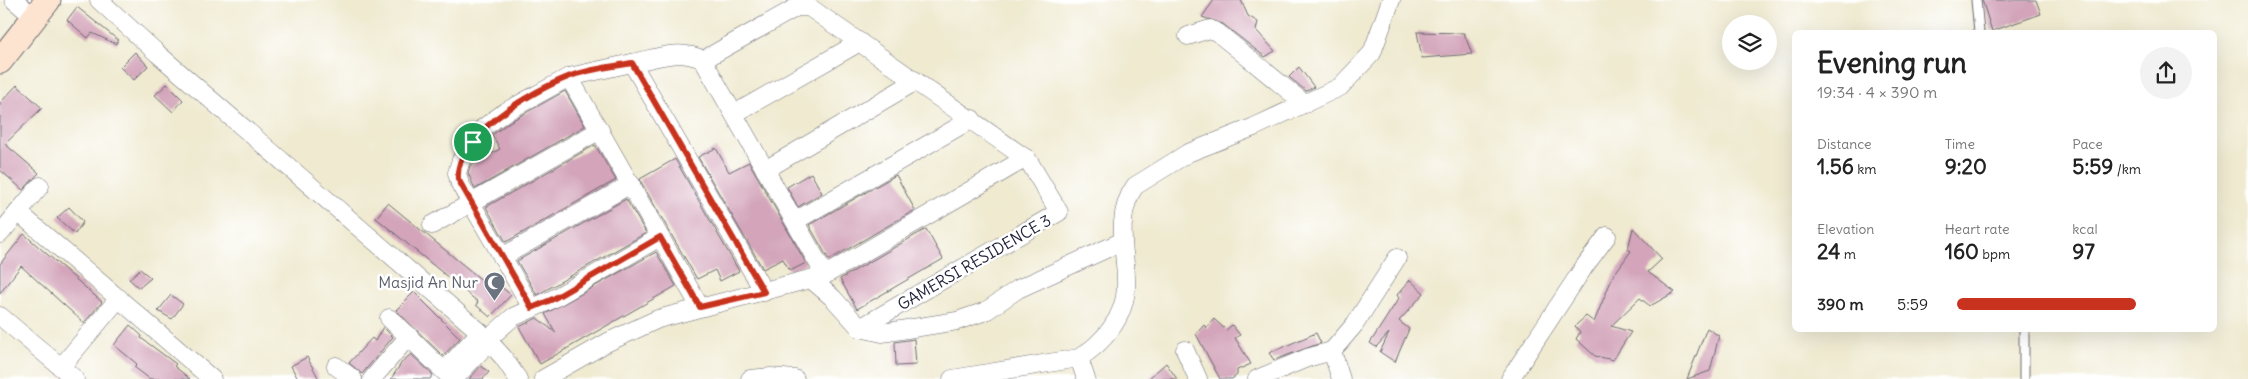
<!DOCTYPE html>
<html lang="en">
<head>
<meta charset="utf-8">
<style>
  :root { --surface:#fff; --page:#f2f2f2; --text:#222; --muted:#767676; --accent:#c8321e }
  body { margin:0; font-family:Delius,sans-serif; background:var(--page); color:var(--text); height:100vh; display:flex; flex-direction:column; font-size:19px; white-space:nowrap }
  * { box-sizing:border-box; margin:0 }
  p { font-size:16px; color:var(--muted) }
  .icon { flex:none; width:28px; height:28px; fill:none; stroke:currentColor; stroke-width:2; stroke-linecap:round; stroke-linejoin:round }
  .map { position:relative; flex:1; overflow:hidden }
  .panel { position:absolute; left:1792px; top:30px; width:425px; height:302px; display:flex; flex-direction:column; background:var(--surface); border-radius:8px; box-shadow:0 5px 20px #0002 }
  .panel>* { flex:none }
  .controls { position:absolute; left:1722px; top:15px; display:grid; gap:10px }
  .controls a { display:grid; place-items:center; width:55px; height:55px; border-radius:50%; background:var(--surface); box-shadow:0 5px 20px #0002; font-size:25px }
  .pin { position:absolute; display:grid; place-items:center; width:42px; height:42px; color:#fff; margin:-21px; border:2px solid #fff; border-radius:50%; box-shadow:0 1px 5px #0007 }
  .round { display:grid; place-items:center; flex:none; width:52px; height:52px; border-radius:26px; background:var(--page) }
  .headline { display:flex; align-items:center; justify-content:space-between; height:85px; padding:0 25px }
  h1 { font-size:28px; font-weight:800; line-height:38px }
  .figures { display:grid; grid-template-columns:repeat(3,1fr); gap:8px; height:85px; padding:5px 25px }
  .figures div { display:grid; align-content:center }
  .figures b { font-size:21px; font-weight:800 }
  .figures small { font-size:14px; font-weight:400 }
  .figures p { font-size:14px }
  ul { padding:0 25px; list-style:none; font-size:16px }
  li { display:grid; grid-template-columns:80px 60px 1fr; align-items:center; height:38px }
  li i { height:12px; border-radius:6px; background:var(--accent) }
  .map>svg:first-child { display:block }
  .building { fill:#d3a4ba }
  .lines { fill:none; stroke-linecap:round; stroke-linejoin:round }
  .lane-casing { stroke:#6a686f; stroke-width:11 }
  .street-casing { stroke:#6a686f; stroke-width:19 }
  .secondary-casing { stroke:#6a686f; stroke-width:27 }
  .lane { stroke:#fff; stroke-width:9 }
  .street { stroke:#fff; stroke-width:18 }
  .secondary { stroke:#fde4d1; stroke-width:25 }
  .route-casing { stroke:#fff; stroke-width:10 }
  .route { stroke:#c8321e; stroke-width:6 }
  .labels { text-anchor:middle; stroke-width:5; stroke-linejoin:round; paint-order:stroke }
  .street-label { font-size:16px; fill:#22223b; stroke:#fff }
  .worship-label { font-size:16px; fill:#5b616d; stroke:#fff; text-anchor:end }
</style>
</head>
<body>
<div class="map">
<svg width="2248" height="379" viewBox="0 0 2248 379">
  <rect width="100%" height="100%" fill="#fff"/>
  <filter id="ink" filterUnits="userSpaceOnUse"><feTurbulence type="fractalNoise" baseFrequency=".02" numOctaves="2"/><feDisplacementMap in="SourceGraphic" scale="10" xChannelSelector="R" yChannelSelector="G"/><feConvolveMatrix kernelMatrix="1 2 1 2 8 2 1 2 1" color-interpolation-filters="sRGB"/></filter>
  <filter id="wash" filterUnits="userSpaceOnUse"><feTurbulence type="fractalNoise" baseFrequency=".0096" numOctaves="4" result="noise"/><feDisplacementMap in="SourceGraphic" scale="20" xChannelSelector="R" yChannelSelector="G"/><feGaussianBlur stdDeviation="1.12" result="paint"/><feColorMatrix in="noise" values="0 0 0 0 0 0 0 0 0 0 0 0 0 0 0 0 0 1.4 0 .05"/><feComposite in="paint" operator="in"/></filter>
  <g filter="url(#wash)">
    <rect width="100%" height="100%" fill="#efead0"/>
    <g id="blocks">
      <g class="building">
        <path d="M1214,0H1241L1248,16L1258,22L1256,30L1275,51L1265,57L1223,24L1202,17Z"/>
        <path d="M1982,0H2036L2041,14L1992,31Z"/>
        <path d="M77,7L118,40L116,44L92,33L88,38L67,20Z"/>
        <path d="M1417,32L1464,33L1472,54L1422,58Z"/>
        <path d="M135,52L148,66L134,80L120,67Z"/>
        <path d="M1299,67L1314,87L1306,91L1289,77Z"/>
        <path d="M167,84L183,100L173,112L155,95Z"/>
        <path d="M17,85L42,108L5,144L39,173L23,190L0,170V103Z"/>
        <path d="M565,91L585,126L475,189L468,173L470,166L500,149L492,135L511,121Z"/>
        <path d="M595,145L616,180L506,242L486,207Z"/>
        <path d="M716,148L729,172L749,162L806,263L790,271L783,259L763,269L698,157Z"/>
        <path d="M675,159L739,271L720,281L715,270L697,279L641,182L640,179Z"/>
        <path d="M811,173L822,193L798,207L787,187Z"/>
        <path d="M896,175L915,210L829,260L809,225Z"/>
        <path d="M626,199L646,233L537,295L517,261Z"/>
        <path d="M388,203L495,291L499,285L511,295L490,317L476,305L478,302L376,218Z"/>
        <path d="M69,207L83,222L75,234L57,218Z"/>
        <path d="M1633,228L1662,259L1648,272L1675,292L1650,306L1640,298L1611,326L1631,332L1613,360L1595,356L1576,339L1580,332L1575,326L1586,316L1594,322L1613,276L1631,251L1628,249Z"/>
        <path d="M926,229L943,259L857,309L840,279Z"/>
        <path d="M24,234L102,302L84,323L21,266L0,293V264Z"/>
        <path d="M656,252L676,286L540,364L519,327L537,318L556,333L545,314Z"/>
        <path d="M140,269L151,278L139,288L129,279Z"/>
        <path d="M1410,280L1424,293L1399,321L1409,329L1395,362L1380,352L1389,333L1376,347L1370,343L1399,298L1397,295Z"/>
        <path d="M414,292L460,338L443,356L396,310Z"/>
        <path d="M171,295L183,304L172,319L158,311Z"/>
        <path d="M1214,319L1226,330L1232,325L1240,335L1235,338L1251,364L1237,370V375L1232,379H1220L1196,334L1204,325L1207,328Z"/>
        <path d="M130,325L142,336L141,338L176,364L174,366L190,379H150L134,367L137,364L114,345Z"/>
        <path d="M383,327L393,337L362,374L349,363L372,338L375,341Z"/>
        <path d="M1707,328L1719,336L1710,371L1687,379Z"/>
        <path d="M1316,333L1321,343L1274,360L1269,353Z"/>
        <path d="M914,339L916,365L896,366L895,342Z"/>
        <path d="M411,354L433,375L430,379H391L402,362Z"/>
        <path d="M307,357L319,379H298L291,366Z"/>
        <path d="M1166,363L1177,379H1148Z"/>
        <path d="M481,366L489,372L483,379H469Z"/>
      </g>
    </g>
  </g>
  <g filter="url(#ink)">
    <use href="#blocks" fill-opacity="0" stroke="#6a686f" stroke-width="1"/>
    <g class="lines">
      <defs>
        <g id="lane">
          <path d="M1976,0L1979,32"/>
          <path d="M2024,379V330"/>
        </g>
        <g id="street">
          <path d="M14,0L35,18"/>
          <path d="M99,0L158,54L480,332L503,357L518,379"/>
          <path d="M1188,36L1210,29L1218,33L1305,104"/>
          <path d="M703,60L797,7H809L1028,160L1059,212L860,328"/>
          <path d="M632,63C656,58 680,48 703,60L825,275"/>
          <path d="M569,77L632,63L764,292"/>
          <path d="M734,114L860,42"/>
          <path d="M765,170L916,81"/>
          <path d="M18,212L212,379"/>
          <path d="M795,221L972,119"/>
          <path d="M432,225L600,130"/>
          <path d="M0,234L40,186"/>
          <path d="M502,257L631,184"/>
          <path d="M812,280L833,298L860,328L882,333L957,321L986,311L1018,289L1121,242"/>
          <path d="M532,308L460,184L457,173L461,160L483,128L505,112L569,77L700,307"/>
          <path d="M0,316L75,379"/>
          <path d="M389,318L452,379"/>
          <path d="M487,340L513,317L553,299L660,237"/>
          <path d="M1185,350L1198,379"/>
          <path d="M1332,351L1355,324L1397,258"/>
          <path d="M1079,358L1086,379"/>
          <path d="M336,366L353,379"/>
          <path d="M61,367L119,298"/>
          <path d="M444,371L480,332"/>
          <path d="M372,379L409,336"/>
          <path d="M454,379L489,342"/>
          <path d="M543,379L608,342L658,319L825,275L1026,158"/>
          <path d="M750,379L771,377L795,379"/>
          <path d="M952,379L1079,358C1103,343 1125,318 1126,287C1127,265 1121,245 1123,222C1124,208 1127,197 1135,186L1188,153L1254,127L1340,87L1372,53L1391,0"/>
          <path d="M1257,379L1307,358L1332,351L1341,379"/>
          <path d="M1510,379L1584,267L1607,236"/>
        </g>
        <path id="secondary" d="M0,61L48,0"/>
      </defs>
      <use href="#lane" class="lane-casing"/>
      <use href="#street" class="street-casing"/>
      <use href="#secondary" class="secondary-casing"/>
      <use href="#lane" class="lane"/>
      <use href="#street" class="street"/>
      <use href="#secondary" class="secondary"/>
    </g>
  </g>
  <g class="lines" filter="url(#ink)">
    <defs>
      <path id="route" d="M632,63L764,292L700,307L660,237L553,299L532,308L458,179C454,135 533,91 568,77C588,69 611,67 632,63Z"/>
    </defs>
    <use href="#route" class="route-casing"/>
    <use href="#route" class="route"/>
  </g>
  <defs>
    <symbol id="mosque-pin" viewBox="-11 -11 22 30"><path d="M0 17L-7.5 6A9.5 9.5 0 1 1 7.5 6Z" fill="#6b7280" stroke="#fff"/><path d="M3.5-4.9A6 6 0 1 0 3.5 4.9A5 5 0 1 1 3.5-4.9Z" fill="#fff"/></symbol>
  </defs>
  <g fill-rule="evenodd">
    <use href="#mosque-pin" x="482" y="270" width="25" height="34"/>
  </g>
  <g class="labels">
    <g class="street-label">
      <text transform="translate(974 262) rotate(-30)" y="6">GAMERSI RESIDENCE 3</text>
    </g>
    <g class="worship-label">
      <text x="478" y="288">Masjid An Nur</text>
    </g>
  </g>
</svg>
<div class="controls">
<a><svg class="icon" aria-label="layers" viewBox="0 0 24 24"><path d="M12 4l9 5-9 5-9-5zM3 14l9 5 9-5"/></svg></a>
</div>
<div class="pin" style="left:473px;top:142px;background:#1e9e55"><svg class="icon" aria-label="arrive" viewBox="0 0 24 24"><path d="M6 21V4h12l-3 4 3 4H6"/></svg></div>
<section class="panel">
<div class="headline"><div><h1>Evening run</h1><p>19:34 · 4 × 390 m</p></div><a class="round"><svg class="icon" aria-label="share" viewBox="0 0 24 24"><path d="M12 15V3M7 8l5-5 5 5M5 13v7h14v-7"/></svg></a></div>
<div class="figures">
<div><p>Distance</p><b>1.56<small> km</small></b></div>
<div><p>Time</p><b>9:20</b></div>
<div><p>Pace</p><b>5:59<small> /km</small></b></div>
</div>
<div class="figures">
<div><p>Elevation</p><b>24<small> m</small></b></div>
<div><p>Heart rate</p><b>160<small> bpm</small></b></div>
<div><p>kcal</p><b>97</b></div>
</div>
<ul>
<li><b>390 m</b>5:59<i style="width:76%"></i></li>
</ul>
</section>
</div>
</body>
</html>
